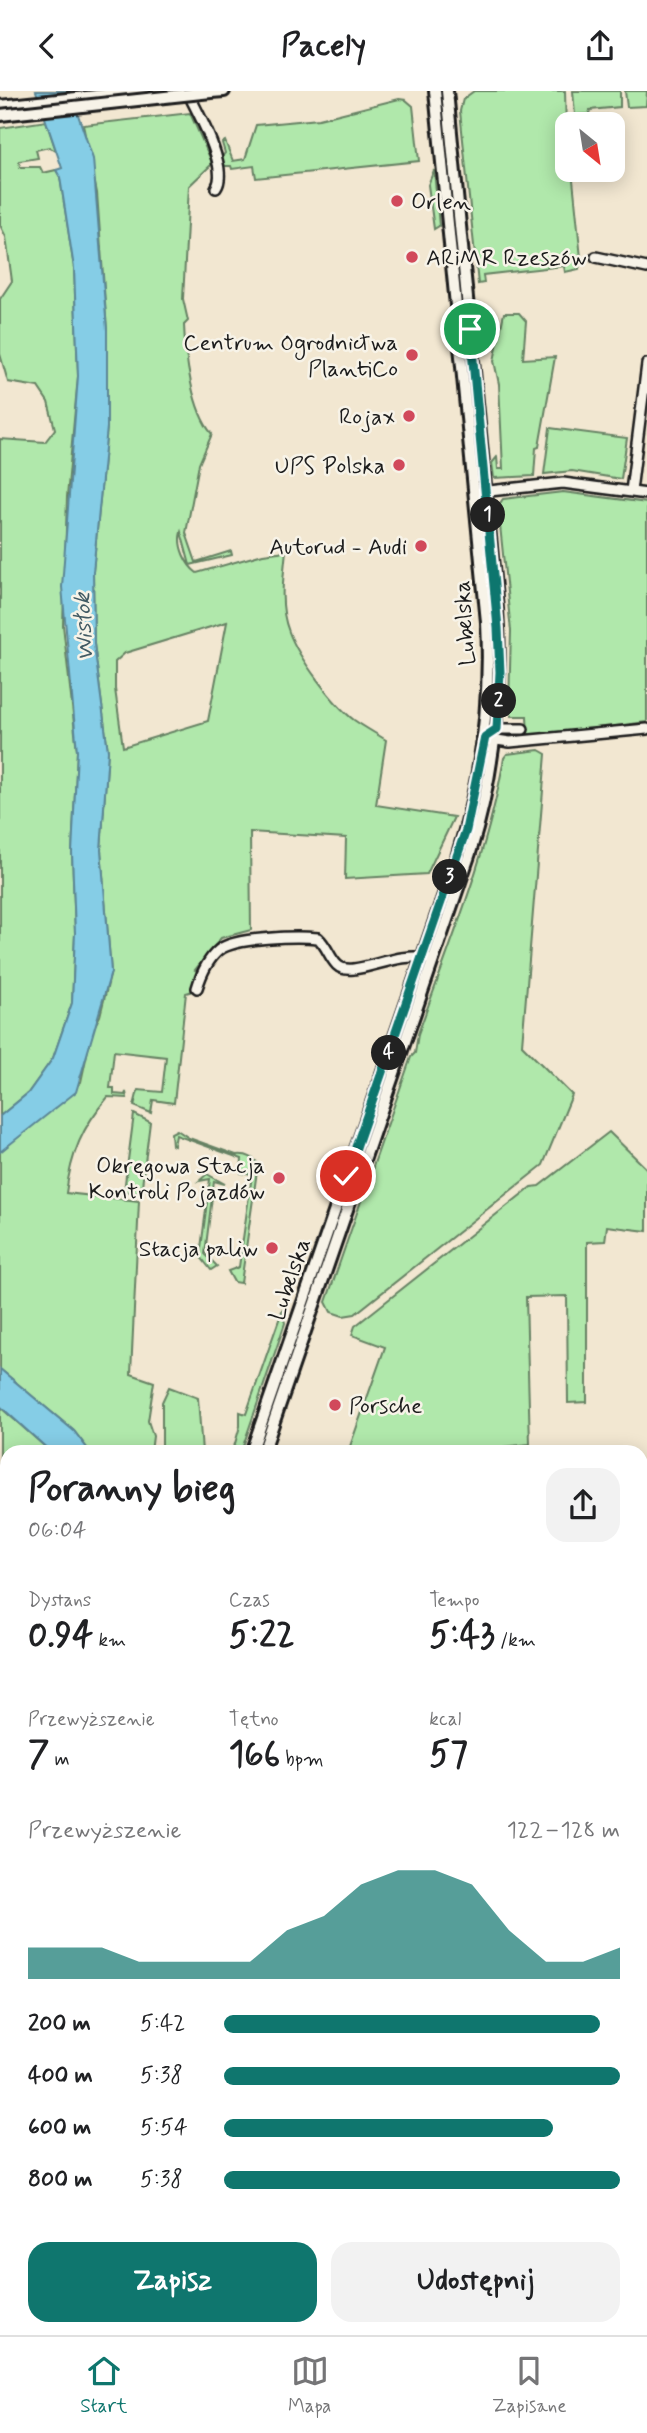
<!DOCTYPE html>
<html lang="pl">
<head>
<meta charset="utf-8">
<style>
  :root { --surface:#fff; --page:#f2f2f2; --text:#202124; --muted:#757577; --line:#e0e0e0; --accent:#0f766e }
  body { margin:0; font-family:Mynerve,sans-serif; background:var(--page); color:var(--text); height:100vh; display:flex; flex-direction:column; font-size:26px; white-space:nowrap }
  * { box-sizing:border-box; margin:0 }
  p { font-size:23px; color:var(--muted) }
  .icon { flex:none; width:38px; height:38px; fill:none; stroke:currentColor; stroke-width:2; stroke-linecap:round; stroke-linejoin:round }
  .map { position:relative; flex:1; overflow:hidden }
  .details { position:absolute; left:0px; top:1354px; width:648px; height:891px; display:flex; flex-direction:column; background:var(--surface); border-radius:21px 21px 0 0; box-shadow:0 4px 18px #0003 }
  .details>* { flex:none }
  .needle { width:46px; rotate:150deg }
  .fabs { position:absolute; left:555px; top:21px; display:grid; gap:14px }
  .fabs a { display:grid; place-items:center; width:70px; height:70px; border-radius:14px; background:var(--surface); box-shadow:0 4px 18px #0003; font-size:35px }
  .pin { position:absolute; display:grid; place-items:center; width:60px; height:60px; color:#fff; margin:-30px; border:4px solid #fff; border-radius:50%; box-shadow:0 2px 7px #0007 }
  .km { position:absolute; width:35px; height:35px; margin:-18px; border-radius:50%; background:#222; color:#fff; font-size:19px; line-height:35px; text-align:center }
  .round { display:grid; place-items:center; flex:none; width:74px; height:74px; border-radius:21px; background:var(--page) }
  .head { display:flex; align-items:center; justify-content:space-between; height:119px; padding:0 28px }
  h1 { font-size:38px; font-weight:800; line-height:52px }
  .metrics { display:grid; grid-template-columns:repeat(3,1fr); gap:10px; height:119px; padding:7px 28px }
  .metrics div { display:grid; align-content:center }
  .metrics b { font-size:35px; font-weight:800 }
  .metrics small { font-size:19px; font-weight:400 }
  .metrics p { font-size:19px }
  .chart { height:196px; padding:14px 28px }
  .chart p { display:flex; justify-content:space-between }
  .chart svg { width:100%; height:126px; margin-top:7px; fill:var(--accent); opacity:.7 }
  .primary-button { display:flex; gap:14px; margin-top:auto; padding:14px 28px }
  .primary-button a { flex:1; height:80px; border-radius:21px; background:var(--accent); color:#fff; font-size:28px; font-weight:800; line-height:80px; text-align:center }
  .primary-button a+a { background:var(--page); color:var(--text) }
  ul { padding:0 28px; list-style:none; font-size:23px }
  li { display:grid; grid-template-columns:112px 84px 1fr; align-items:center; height:52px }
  li i { height:18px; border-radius:9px; background:var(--accent) }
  header { display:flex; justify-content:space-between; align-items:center; height:91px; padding:0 28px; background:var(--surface); font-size:32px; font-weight:800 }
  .tabs { display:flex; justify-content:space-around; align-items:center; height:98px; border-top:2px solid var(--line); background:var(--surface); font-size:19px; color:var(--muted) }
  .tabs a { display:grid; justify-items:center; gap:4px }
  .tabs .on { color:var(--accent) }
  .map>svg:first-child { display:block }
  .green { fill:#b0e8ab; stroke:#668264; stroke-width:2; fill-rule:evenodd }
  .water { fill:#85cde6; stroke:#5b8695; stroke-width:2 }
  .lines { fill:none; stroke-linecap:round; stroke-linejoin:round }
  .minor-casing { stroke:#1c1c1c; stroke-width:14 }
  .major-casing { stroke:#1c1c1c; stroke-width:16 }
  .minor { stroke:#f7f3e8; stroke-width:9 }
  .major { stroke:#f7f3e8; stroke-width:10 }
  .major-bridge-casing { stroke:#1c1c1c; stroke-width:16; stroke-linecap:butt }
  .major-bridge { stroke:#f7f3e8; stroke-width:10 }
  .route-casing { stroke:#fff; stroke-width:14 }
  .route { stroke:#0f766e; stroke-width:9 }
  .poi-dot { fill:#d1495b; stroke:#f7f3e8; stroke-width:2.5 }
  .labels { text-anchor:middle; stroke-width:5; stroke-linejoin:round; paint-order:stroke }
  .poi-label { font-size:23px; fill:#1c1c1c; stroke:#f7f3e8; text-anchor:end }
  .street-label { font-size:23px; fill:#1c1c1c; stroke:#f7f3e8 }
  .water-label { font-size:24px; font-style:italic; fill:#415a63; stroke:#f7f3e8 }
</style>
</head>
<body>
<header><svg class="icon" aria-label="back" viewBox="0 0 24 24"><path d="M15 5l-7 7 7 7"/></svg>Pacely<svg class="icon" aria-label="share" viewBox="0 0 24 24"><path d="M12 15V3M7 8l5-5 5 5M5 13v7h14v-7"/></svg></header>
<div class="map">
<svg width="647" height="2244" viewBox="0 0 647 2244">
  <rect width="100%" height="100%" fill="#f2e7d1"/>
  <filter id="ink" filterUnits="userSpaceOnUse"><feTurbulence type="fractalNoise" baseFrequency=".0143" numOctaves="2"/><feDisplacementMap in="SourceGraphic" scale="14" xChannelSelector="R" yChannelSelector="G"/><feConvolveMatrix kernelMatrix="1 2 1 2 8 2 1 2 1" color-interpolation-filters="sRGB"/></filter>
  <g filter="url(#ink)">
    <g class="green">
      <path d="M474,0H565L567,79H572L581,167L579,178L565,181L564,175L483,184L484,192L478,193L460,20L463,8Z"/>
      <path d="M573,0H620V16L590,19L589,23L575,24Z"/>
      <path d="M625,0H647L646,15L627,16Z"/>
      <path d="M399,8L406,9L413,15L419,70L256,87L254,75L232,78L231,75H225L221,67L225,62L222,52L225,50L233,70L245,68L256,34L319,28Z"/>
      <path d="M190,22L211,69V74L189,95L183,208L188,230L184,234C185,265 192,320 212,343L199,373L186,442L196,471L231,460L232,464L190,474L181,441C177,455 186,474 197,482L263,463L286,460C283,487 279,516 289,541C298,566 333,613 354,629C364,636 375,642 386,649L376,714L454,726L427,783L345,788L346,747L250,741L251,839L221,847L195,879L199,881L196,899L186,902L174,1012L153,1009L151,1022L134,1015L138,999L162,1001L166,966L114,960L110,997H114V1003L125,1004L126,1001L127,1007L108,1006C82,1036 71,1063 66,1102L139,1110L131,1283L154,1291L148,1330L153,1345L151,1361H90L74,1340L0,1278V1061L81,991L92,940L100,925L111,881L101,759L108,660L94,553L93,481L107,336V239L97,102L83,34ZM227,531L208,630L123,656L115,598V571L125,562Z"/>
      <path d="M46,30L56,60L49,56L36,59L38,67L19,70L20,76H40L43,82L56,79L60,86L74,177L78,285L67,406L63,534L77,660L72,762L75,842L72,912L53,967L28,1002L0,1025V348L45,351L55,338L48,311L38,296L8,291L0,263V208L12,190L6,146L0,134V37Z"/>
      <path d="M434,79L439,135L434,138L428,94Z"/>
      <path d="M504,222H519L526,230L523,268L555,266L539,356L536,357L534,385L494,387L492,372L497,366L498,378H503L499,293L494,270Z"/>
      <path d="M550,337L627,347L621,388L572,380L544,383Z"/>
      <path d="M563,401L647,412V631L528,646L527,625H512L509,615L511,540L498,415L503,408Z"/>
      <path d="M539,659L546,663L522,954L572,1004L543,1074L355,1223L343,1225L331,1221L326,1211L411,966L415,962L418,943C450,853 488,762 504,667L507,663Z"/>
      <path d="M134,1023L150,1031L141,1103L124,1100Z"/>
      <path d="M177,1039L189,1047L236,1064C244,1063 252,1064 258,1073L241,1192L234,1191L228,1180L239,1176L252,1084L241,1082L242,1068L176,1044L174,1055L172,1054L171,1042Z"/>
      <path d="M609,1041L647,1078V1140L607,1135L605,1150L587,1151V1311L568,1312L567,1205L526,1206L530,1353L450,1362L348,1361L385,1256L352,1244L355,1235L531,1096L539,1095Z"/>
      <path d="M207,1083L225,1093L214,1090L205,1163L217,1175L211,1179L200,1165L210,1088L199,1090Z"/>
      <path d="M282,1220L285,1232L242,1358L234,1356L240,1335V1321L246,1323Z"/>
      <path d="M169,1296L198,1307L202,1361H162V1311Z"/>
      <path d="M0,1316L51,1361L7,1362V1500L0,1492Z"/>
      <path d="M0,1659L7,1679V1903L0,1905Z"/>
    </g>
    <g class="water">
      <path d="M36,0H70L93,68L107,239V336L93,481L94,553L108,660L101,759L111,881L76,1001L0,1061V1025L28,1002L53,967L72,912L75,842L72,762L77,660L62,496L78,285L74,177L60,86L56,79L62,77Z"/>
      <path d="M0,1278L74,1340L90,1361H51L0,1315Z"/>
    </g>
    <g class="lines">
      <defs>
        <g id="minor">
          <path d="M187,0C197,20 230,78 216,97"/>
          <path d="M596,166L647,177"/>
          <path d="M631,400L647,273"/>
          <path d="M480,401L563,392L647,403"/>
          <path d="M492,641L497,638H523"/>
          <path d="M490,648L510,651L647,638"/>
          <path d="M197,897C201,884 208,868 219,859C235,846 298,845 318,847C327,855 329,866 337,874C352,889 398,858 428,868"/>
          <path d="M640,1923L647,1920"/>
          <path d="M0,2089L7,2070"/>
          <path d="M640,2132L647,2128"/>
          <path d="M0,2202L7,2203"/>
          <path d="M49,2238L52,2244"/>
          <path d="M387,2238L389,2244"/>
          <path d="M437,2244L448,2238"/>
        </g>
        <g id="major">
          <path d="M211,1L224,0"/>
          <path d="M0,15L144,0"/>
          <path d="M251,1362L458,763C482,686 491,611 487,531L435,0"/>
          <path d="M263,1362L470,762C495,681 503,602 497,518L447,0"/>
          <path d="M363,2238L364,2244"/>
          <path d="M374,2238L375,2244"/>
        </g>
      </defs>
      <use href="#minor" class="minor-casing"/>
      <use href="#major" class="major-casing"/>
      <use href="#minor" class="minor"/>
      <use href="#major" class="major"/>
      <defs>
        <path id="major-bridge" d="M0,24L211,1"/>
      </defs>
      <use href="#major-bridge" class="major-bridge-casing"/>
      <use href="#major-bridge" class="major-bridge"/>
    </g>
  </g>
  <g class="lines" filter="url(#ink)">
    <defs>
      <path id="route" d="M346,1085L466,739L485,646L497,638L500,581L498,537L470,238"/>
    </defs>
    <use href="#route" class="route-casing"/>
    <use href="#route" class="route"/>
  </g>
  <g class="poi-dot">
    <circle cx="397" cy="110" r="7"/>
    <circle cx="412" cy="166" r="7"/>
    <circle cx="412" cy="264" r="7"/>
    <circle cx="409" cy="325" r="7"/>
    <circle cx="399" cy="374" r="7"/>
    <circle cx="421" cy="455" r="7"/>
    <circle cx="279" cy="1087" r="7"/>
    <circle cx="272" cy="1157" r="7"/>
    <circle cx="335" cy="1314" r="7"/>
  </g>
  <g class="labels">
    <g class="poi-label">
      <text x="411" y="118" text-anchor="start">Orlen</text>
      <text x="426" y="174" text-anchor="start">ARiMR Rzeszów</text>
      <text x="398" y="259">Centrum Ogrodnictwa<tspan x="398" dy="26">PlantiCo</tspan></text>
      <text x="395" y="333">Rojax</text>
      <text x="385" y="382">UPS Polska</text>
      <text x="407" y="463">Autorud - Audi</text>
      <text x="265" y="1082">Okręgowa Stacja<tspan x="265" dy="26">Kontroli Pojazdów</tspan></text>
      <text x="258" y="1165">Stacja paliw</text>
      <text x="349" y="1322" text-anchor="start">Porsche</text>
    </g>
    <g class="street-label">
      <text transform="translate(464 532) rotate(-94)" y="8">Lubelska</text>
      <text transform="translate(289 1188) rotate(-71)" y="8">Lubelska</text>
    </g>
    <g class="water-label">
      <text transform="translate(83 536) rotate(-93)" y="8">Wisłok</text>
    </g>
  </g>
</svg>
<div class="fabs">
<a><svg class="needle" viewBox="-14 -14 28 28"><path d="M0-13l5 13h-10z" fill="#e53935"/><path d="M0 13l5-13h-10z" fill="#757577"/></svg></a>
</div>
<div class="pin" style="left:470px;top:238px;background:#1e9e55"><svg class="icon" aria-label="arrive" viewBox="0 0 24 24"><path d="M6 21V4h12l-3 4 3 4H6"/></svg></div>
<div class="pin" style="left:346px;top:1085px;background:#d93025"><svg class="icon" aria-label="check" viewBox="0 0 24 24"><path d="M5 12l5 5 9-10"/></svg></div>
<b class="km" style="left:488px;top:424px">1</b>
<b class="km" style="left:499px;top:610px">2</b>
<b class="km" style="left:450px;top:786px">3</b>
<b class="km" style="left:389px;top:962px">4</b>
<section class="details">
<div class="head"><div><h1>Poranny bieg</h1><p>06:04</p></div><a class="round"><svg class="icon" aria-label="share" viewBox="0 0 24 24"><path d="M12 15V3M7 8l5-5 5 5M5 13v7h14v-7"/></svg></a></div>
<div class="metrics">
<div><p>Dystans</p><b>0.94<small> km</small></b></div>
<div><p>Czas</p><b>5:22</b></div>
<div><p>Tempo</p><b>5:43<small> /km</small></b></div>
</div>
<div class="metrics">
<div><p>Przewyższenie</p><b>7<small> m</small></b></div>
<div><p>Tętno</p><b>166<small> bpm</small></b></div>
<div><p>kcal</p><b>57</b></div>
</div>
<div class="chart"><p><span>Przewyższenie</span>122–128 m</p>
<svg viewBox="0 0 160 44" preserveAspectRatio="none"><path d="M0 44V33L10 33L20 33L30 38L40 38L50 38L60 38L70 27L80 22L90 11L100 6L110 6L120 11L130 27L140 38L150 38L160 33V44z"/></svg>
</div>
<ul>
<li><b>200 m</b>5:42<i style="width:95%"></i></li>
<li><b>400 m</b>5:38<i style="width:100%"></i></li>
<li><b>600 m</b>5:54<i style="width:83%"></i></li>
<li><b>800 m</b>5:38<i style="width:100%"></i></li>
</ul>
<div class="primary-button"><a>Zapisz</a><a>Udostępnij</a></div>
</section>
</div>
<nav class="tabs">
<a class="on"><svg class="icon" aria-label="home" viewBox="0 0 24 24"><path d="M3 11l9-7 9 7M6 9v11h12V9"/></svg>Start</a>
<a><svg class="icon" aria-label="map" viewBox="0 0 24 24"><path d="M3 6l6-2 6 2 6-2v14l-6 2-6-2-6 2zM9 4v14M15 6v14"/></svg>Mapa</a>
<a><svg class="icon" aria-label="saved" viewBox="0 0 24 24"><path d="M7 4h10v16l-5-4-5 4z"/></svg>Zapisane</a>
</nav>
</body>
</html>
